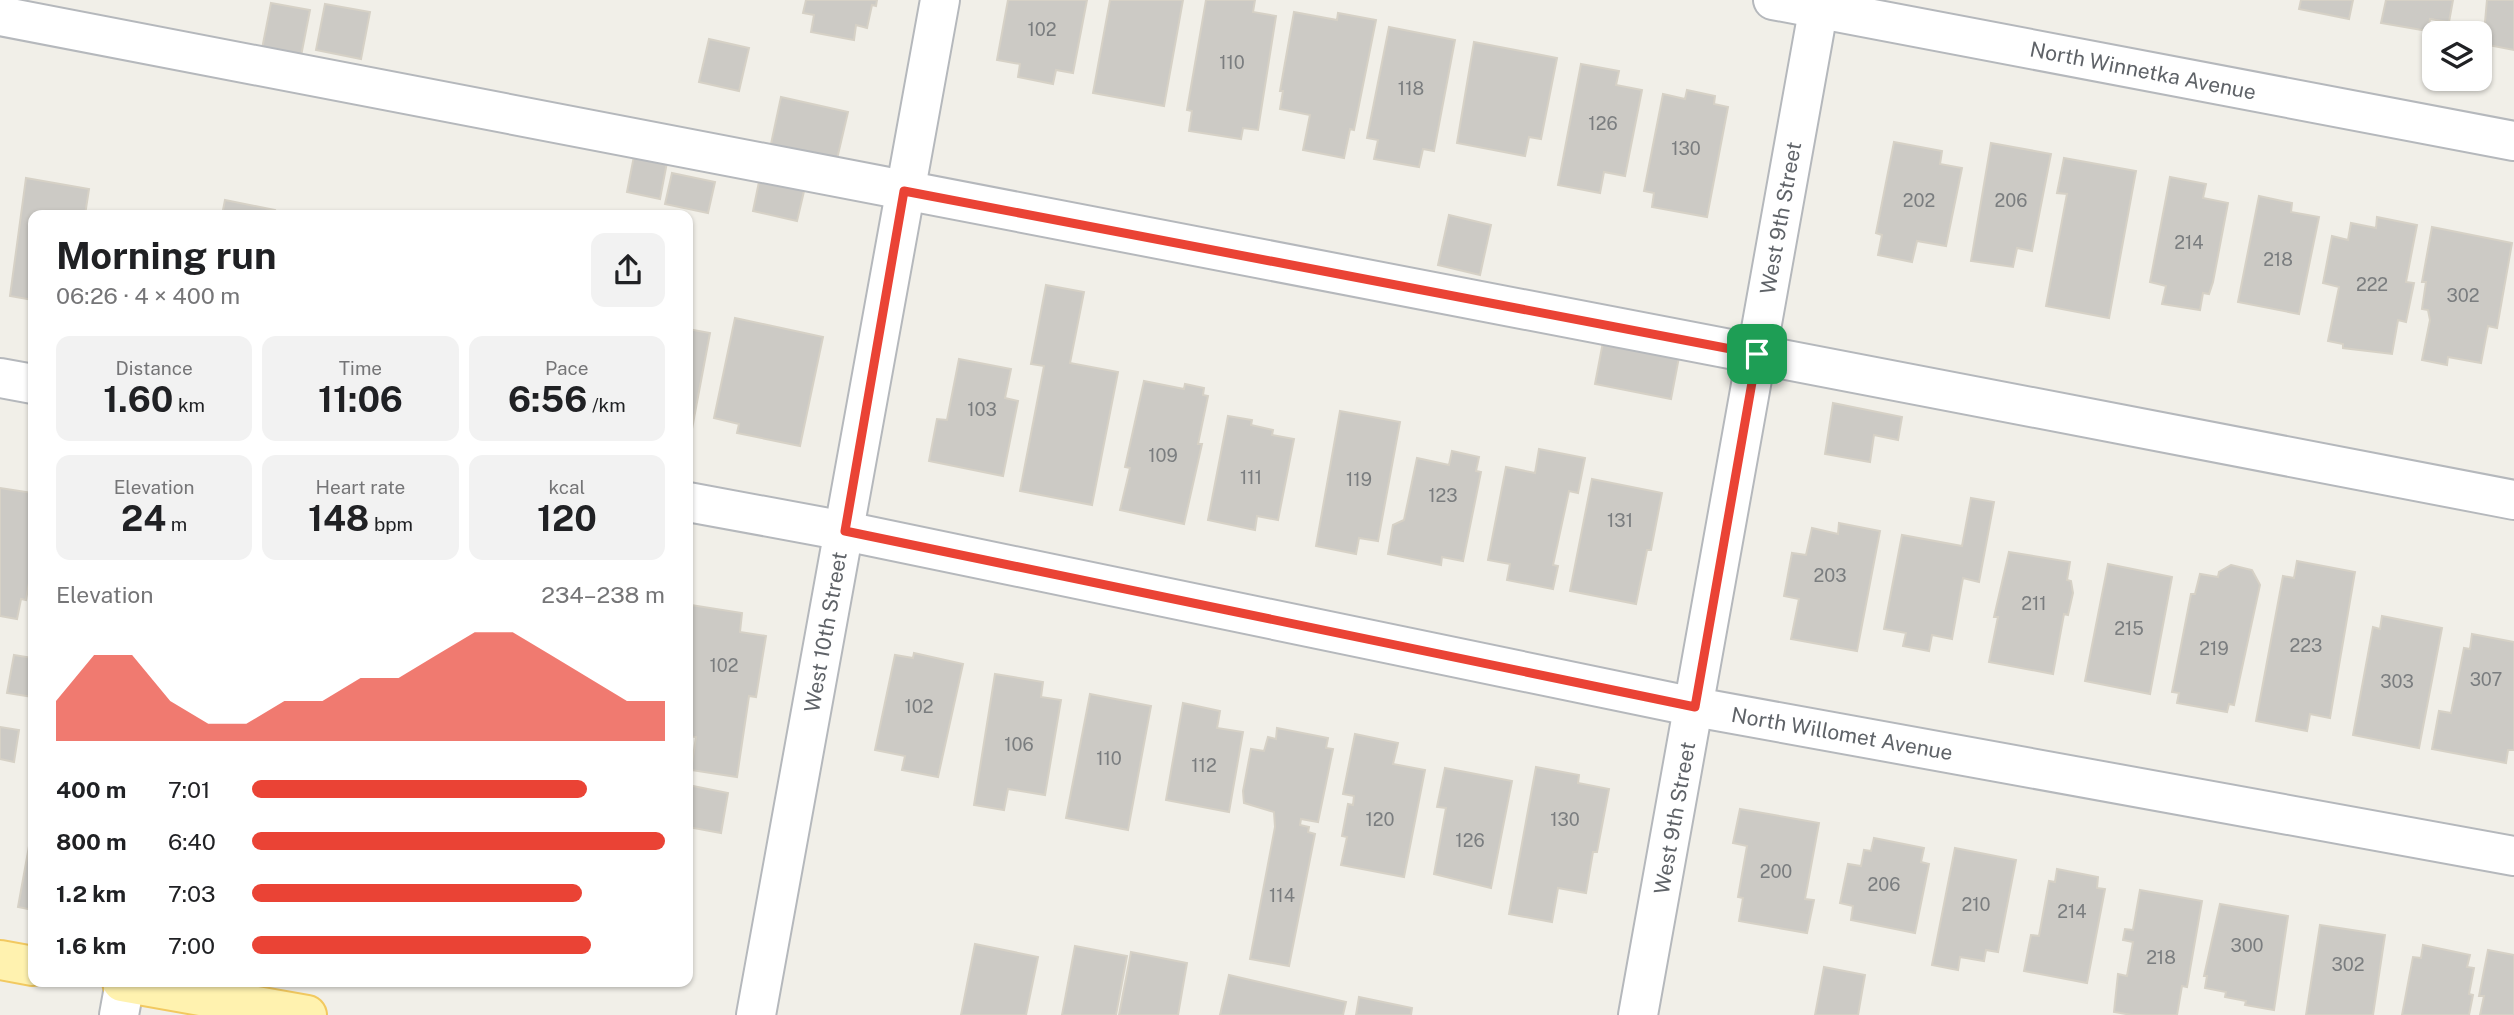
<!DOCTYPE html>
<html lang="en">
<head>
<meta charset="utf-8">
<style>
  :root { --surface:#fff; --page:#f2f2f2; --text:#202124; --muted:#757577; --accent:#ea4335 }
  body { margin:0; font-family:"Public Sans",sans-serif; background:var(--page); color:var(--text); height:100vh; display:flex; flex-direction:column; font-size:26px; white-space:nowrap }
  * { box-sizing:border-box; margin:0 }
  p { font-size:23px; color:var(--muted) }
  .icon { flex:none; width:38px; height:38px; fill:none; stroke:currentColor; stroke-width:2; stroke-linecap:round; stroke-linejoin:round }
  .map { position:relative; flex:1; overflow:hidden }
  .sheet { position:absolute; left:28px; top:210px; width:665px; height:777px; display:flex; flex-direction:column; background:var(--surface); border-radius:14px; box-shadow:0 2px 5px #0004 }
  .sheet>* { flex:none }
  .tools { position:absolute; left:2422px; top:21px; display:grid; gap:14px }
  .tools a { display:grid; place-items:center; width:70px; height:70px; border-radius:14px; background:var(--surface); box-shadow:0 2px 5px #0004; font-size:35px }
  .pin { position:absolute; display:grid; place-items:center; width:60px; height:60px; color:#fff; margin:-30px; border-radius:14px; box-shadow:0 4px 10px #0006 }
  .round { display:grid; place-items:center; flex:none; width:74px; height:74px; border-radius:14px; background:var(--page) }
  .summary { display:flex; align-items:center; justify-content:space-between; height:119px; padding:0 28px }
  h1 { font-size:38px; font-weight:700; line-height:52px }
  .figures { display:grid; grid-template-columns:repeat(3,1fr); gap:10px; height:119px; padding:7px 28px }
  .figures div { display:grid; align-content:center; border-radius:14px; background:var(--page); text-align:center }
  .figures b { font-size:35px; font-weight:700 }
  .figures small { font-size:19px; font-weight:400 }
  .figures p { font-size:19px }
  .chart { height:196px; padding:14px 28px }
  .chart p { display:flex; justify-content:space-between }
  .chart svg { width:100%; height:126px; margin-top:7px; fill:var(--accent); opacity:.7 }
  ul { padding:0 28px; list-style:none; font-size:23px }
  li { display:grid; grid-template-columns:112px 84px 1fr; align-items:center; height:52px }
  li i { height:18px; border-radius:9px; background:var(--accent) }
  .map>svg:first-child { display:block }
  .building { fill:#cccac5; stroke:#d6d1c6; stroke-width:2 }
  .lines { fill:none; stroke-linecap:round; stroke-linejoin:round }
  .minor-casing { stroke:#b5b8bc; stroke-width:42 }
  .major-casing { stroke:#f2c960; stroke-width:42 }
  .minor { stroke:#fff; stroke-width:38 }
  .major { stroke:#fff2af; stroke-width:38 }
  .route-casing { stroke:#fff; stroke-width:14 }
  .route { stroke:#ea4335; stroke-width:9 }
  .labels { text-anchor:middle; stroke-width:7; stroke-linejoin:round; paint-order:stroke }
  .number-label { font-size:18px; fill:#7a7d7f }
  .street-label { font-size:21px; fill:#5f6368; stroke:#fff }
</style>
</head>
<body>
<div class="map">
<svg width="2514" height="1015" viewBox="0 0 2514 1015">
  <rect width="100%" height="100%" fill="#f1efe8"/>
  <g class="building">
    <path d="M806,0H877L876,6L872,5L867,28L856,25L854,40L811,32L814,15L803,13Z"/>
    <path d="M1008,0H1087L1073,73L1056,70L1053,84L1018,77L1020,64L997,60Z"/>
    <path d="M1110,0H1183L1164,106L1093,93Z"/>
    <path d="M1206,0H1255L1253,12L1276,16L1258,130L1243,128L1241,139L1189,131L1192,111L1187,110Z"/>
    <path d="M2301,0H2353L2349,19L2299,9Z"/>
    <path d="M2386,0H2453L2449,22L2430,19L2428,31L2381,23Z"/>
    <path d="M2487,0H2514V50L2483,44Z"/>
    <path d="M271,3L310,10L301,56L262,49Z"/>
    <path d="M325,4L370,12L361,59L316,50Z"/>
    <path d="M1294,12L1337,20L1338,13L1376,20L1354,130L1350,129L1344,158L1303,150L1310,115L1280,109L1283,91H1280Z"/>
    <path d="M1389,27L1455,40L1434,151L1423,149L1419,167L1374,159L1378,140L1367,138Z"/>
    <path d="M709,39L749,48L739,91L699,82Z"/>
    <path d="M1474,42L1557,58L1541,139L1529,137L1525,156L1457,143Z"/>
    <path d="M1581,64L1619,71L1616,85L1642,90L1625,176L1604,172L1600,193L1558,185Z"/>
    <path d="M1687,90L1715,96L1714,104L1728,107L1707,217L1652,207L1654,193L1644,191L1663,94L1685,99Z"/>
    <path d="M781,97L848,112L837,159L771,144Z"/>
    <path d="M1894,142L1942,151L1940,164L1962,168L1946,246L1917,241L1912,262L1878,255L1882,235L1876,233Z"/>
    <path d="M1991,143L2051,154L2032,251L2017,248L2013,267L1971,261Z"/>
    <path d="M635,151L668,157L660,199L627,192Z"/>
    <path d="M2064,158L2136,171L2109,318L2046,306L2067,194L2057,193Z"/>
    <path d="M672,173L715,182L708,213L665,204Z"/>
    <path d="M760,177L805,187L797,221L753,211Z"/>
    <path d="M2170,177L2206,184L2203,198L2228,203L2213,282L2209,294L2203,293L2200,310L2162,304L2166,286L2150,282Z"/>
    <path d="M26,178L89,189L85,215H33V300L10,296Z"/>
    <path d="M2259,196L2292,203L2291,212L2319,217L2299,314L2238,302Z"/>
    <path d="M225,200L275,210L274,215H222Z"/>
    <path d="M1449,215L1491,225L1480,275L1438,265Z"/>
    <path d="M2377,217L2417,225L2406,282L2414,283L2406,322L2398,320L2392,354L2343,348V344L2328,341L2339,287L2323,283L2332,236L2348,240L2351,223L2376,228Z"/>
    <path d="M2432,227L2512,243L2497,328L2488,326L2481,363L2448,357L2447,365L2422,360L2430,320L2428,310L2422,309L2426,282H2422Z"/>
    <path d="M1046,285L1084,292L1070,363L1118,372L1092,505L1020,491L1044,366L1031,364Z"/>
    <path d="M735,318L823,337L800,446L737,433L739,424L714,418Z"/>
    <path d="M688,329L710,333L692,429L688,428Z"/>
    <path d="M1603,342L1679,357L1671,399L1595,384Z"/>
    <path d="M959,359L1011,369L1005,398L1018,401L1003,476L929,461L937,419L947,420Z"/>
    <path d="M1144,381L1184,389L1185,384L1204,388L1203,395L1208,396L1198,444H1202L1184,524L1120,510L1130,468L1125,467Z"/>
    <path d="M1833,403L1902,417L1898,440L1874,435L1870,462L1825,454Z"/>
    <path d="M1340,411L1400,422L1378,541L1359,538L1356,554L1316,546Z"/>
    <path d="M1228,416L1252,420L1251,425L1273,430L1272,435L1294,439L1278,520L1257,516L1255,530L1208,520Z"/>
    <path d="M1539,449L1585,458L1578,493L1569,491L1553,565L1558,566L1553,589L1507,580L1510,564L1488,560L1506,467L1535,473Z"/>
    <path d="M1452,451L1479,457L1476,471L1481,472L1463,561L1442,557L1441,565L1388,554L1393,525L1404,520L1417,458L1449,465Z"/>
    <path d="M1592,479L1662,493L1651,550H1647L1636,604L1570,591Z"/>
    <path d="M0,488L33,493V559L26,600L21,599L17,619L0,616Z"/>
    <path d="M1971,498L1994,502L1979,582L1963,578L1952,639L1932,635L1929,651L1903,646L1906,633L1884,629L1902,535L1962,546Z"/>
    <path d="M1839,523L1880,531L1857,651L1791,639L1799,599L1784,596L1792,553L1806,555L1812,528L1838,534Z"/>
    <path d="M2009,552L2070,562L2067,580L2071,581L2073,593L2068,615L2064,614L2053,674L1989,662L1998,617H1994Z"/>
    <path d="M2297,561L2355,572L2330,718L2310,714L2307,731L2256,721L2283,576L2294,578Z"/>
    <path d="M2108,564L2172,577L2150,694L2085,681Z"/>
    <path d="M2231,565L2252,570L2260,585L2234,705L2229,704L2227,712L2177,703L2179,693L2172,692L2191,594H2195L2200,574L2218,577L2219,572Z"/>
    <path d="M691,605L742,613L740,632L766,636L756,697L749,696L737,777L691,770L696,737L688,736V627Z"/>
    <path d="M2382,616L2442,628L2419,748L2353,735L2373,627L2380,629Z"/>
    <path d="M2472,634L2514,642V750H2508L2506,763L2432,749L2439,711L2451,713L2464,648L2470,649Z"/>
    <path d="M914,653L963,664L938,777L902,770L905,756L875,750L895,655L913,658Z"/>
    <path d="M14,655L33,658V697L7,693Z"/>
    <path d="M995,674L1043,682L1041,697L1061,700L1045,795L1008,789L1004,810L974,805Z"/>
    <path d="M1090,694L1151,706L1128,830L1066,818Z"/>
    <path d="M1183,703L1220,711L1217,728L1243,732L1229,812L1166,800Z"/>
    <path d="M0,727L19,730L14,762L0,759Z"/>
    <path d="M1277,728L1328,738L1326,748L1333,749L1318,822L1301,819L1300,825L1309,827L1308,832L1315,834L1289,966L1250,959L1275,827L1274,812L1244,803L1243,791L1251,749L1264,751L1268,737L1276,739Z"/>
    <path d="M1355,734L1398,743L1393,764L1425,770L1404,877L1341,865L1347,837L1342,836L1348,804L1353,805L1354,796L1343,794Z"/>
    <path d="M1536,767L1579,775L1578,783L1609,789L1597,852H1593L1586,893L1558,888L1552,922L1509,914Z"/>
    <path d="M1445,768L1512,781L1491,888L1434,874L1446,808L1437,807Z"/>
    <path d="M688,785L728,793L721,833L688,827Z"/>
    <path d="M1740,809L1819,823L1805,899L1814,900L1807,933L1739,921L1743,898L1738,897L1747,846L1733,843Z"/>
    <path d="M33,824V910L18,907Z"/>
    <path d="M1874,838L1924,848L1921,862L1929,864L1915,933L1851,920L1853,906L1840,903L1848,864L1861,866L1864,850L1871,851Z"/>
    <path d="M1955,848L2016,860L1998,952L1986,950L1984,961L1960,957L1958,970L1932,965Z"/>
    <path d="M2057,869L2098,877L2097,888L2105,889L2087,983L2024,971L2031,935L2039,936L2049,881L2055,882Z"/>
    <path d="M2140,890L2202,901L2187,987L2182,986L2177,1015H2132L2114,1012L2118,974L2127,976L2133,942L2123,940L2125,929L2133,930Z"/>
    <path d="M2220,904L2288,916L2274,1010L2245,1005L2246,1001L2225,997L2226,992L2205,988L2207,976H2204Z"/>
    <path d="M2320,925L2385,935L2373,1015H2306Z"/>
    <path d="M975,944L1038,957L1026,1015H961Z"/>
    <path d="M2423,945L2470,955L2467,967L2474,968L2469,994L2473,995L2469,1015H2402L2413,957L2421,958Z"/>
    <path d="M1075,946L1127,956L1116,1015H1062Z"/>
    <path d="M2488,950L2514,955V1015H2480L2484,996H2479Z"/>
    <path d="M1131,952L1187,963L1178,1015H1119Z"/>
    <path d="M1824,967L1865,975L1858,1015H1815Z"/>
    <path d="M1229,975L1346,1002L1343,1015H1220Z"/>
    <path d="M1359,997L1412,1008L1411,1015H1356Z"/>
  </g>
  <g class="lines">
    <defs>
      <g id="minor">
        <path d="M1773,0L2514,141"/>
        <path d="M0,16L2514,500"/>
        <path d="M0,378L33,384"/>
        <path d="M688,502L845,531L1695,707L2514,856"/>
        <path d="M119,1015L125,982"/>
        <path d="M756,1015C818,677 876,338 940,0"/>
        <path d="M1638,1015L1820,0"/>
      </g>
      <g id="major">
        <path d="M0,960L33,966"/>
        <path d="M122,982L307,1015"/>
      </g>
    </defs>
    <use href="#minor" class="minor-casing"/>
    <use href="#major" class="major-casing"/>
    <use href="#minor" class="minor"/>
    <use href="#major" class="major"/>
  </g>
  <g class="lines">
    <defs>
      <path id="route" d="M904,191L1757,354L1695,707L845,531Z"/>
    </defs>
    <use href="#route" class="route-casing"/>
    <use href="#route" class="route"/>
  </g>
  <g class="labels">
    <g class="number-label">
      <text x="1042" y="36">102</text>
      <text x="1232" y="69">110</text>
      <text x="1411" y="95">118</text>
      <text x="1603" y="130">126</text>
      <text x="1686" y="155">130</text>
      <text x="1919" y="207">202</text>
      <text x="2011" y="207">206</text>
      <text x="2189" y="249">214</text>
      <text x="2278" y="266">218</text>
      <text x="2372" y="291">222</text>
      <text x="2463" y="302">302</text>
      <text x="982" y="416">103</text>
      <text x="1163" y="462">109</text>
      <text x="1251" y="484">111</text>
      <text x="1359" y="486">119</text>
      <text x="1443" y="502">123</text>
      <text x="1620" y="527">131</text>
      <text x="1830" y="582">203</text>
      <text x="2034" y="610">211</text>
      <text x="2129" y="635">215</text>
      <text x="2306" y="652">223</text>
      <text x="2214" y="655">219</text>
      <text x="724" y="672">102</text>
      <text x="2486" y="686">307</text>
      <text x="2397" y="688">303</text>
      <text x="919" y="713">102</text>
      <text x="1019" y="751">106</text>
      <text x="1109" y="765">110</text>
      <text x="1204" y="772">112</text>
      <text x="1380" y="826">120</text>
      <text x="1565" y="826">130</text>
      <text x="1470" y="847">126</text>
      <text x="1776" y="878">200</text>
      <text x="1884" y="891">206</text>
      <text x="1282" y="902">114</text>
      <text x="1976" y="911">210</text>
      <text x="2072" y="918">214</text>
      <text x="2247" y="952">300</text>
      <text x="2161" y="964">218</text>
      <text x="2348" y="971">302</text>
    </g>
    <g class="street-label">
      <text transform="translate(2143 71) rotate(11)" y="7">North Winnetka Avenue</text>
      <text transform="translate(1781 218) rotate(-80)" y="7">West 9th Street</text>
      <text transform="translate(826 632) rotate(-80)" y="7">West 10th Street</text>
      <text transform="translate(1842 734) rotate(10)" y="7">North Willomet Avenue</text>
      <text transform="translate(1675 818) rotate(-80)" y="7">West 9th Street</text>
    </g>
  </g>
</svg>
<div class="tools">
<a><svg class="icon" aria-label="layers" viewBox="0 0 24 24"><path d="M12 4l9 5-9 5-9-5zM3 14l9 5 9-5"/></svg></a>
</div>
<div class="pin" style="left:1757px;top:354px;background:#1e9e55"><svg class="icon" aria-label="arrive" viewBox="0 0 24 24"><path d="M6 21V4h12l-3 4 3 4H6"/></svg></div>
<section class="sheet">
<div class="summary"><div><h1>Morning run</h1><p>06:26 · 4 × 400 m</p></div><a class="round"><svg class="icon" aria-label="share" viewBox="0 0 24 24"><path d="M12 15V3M7 8l5-5 5 5M5 13v7h14v-7"/></svg></a></div>
<div class="figures">
<div><p>Distance</p><b>1.60<small> km</small></b></div>
<div><p>Time</p><b>11:06</b></div>
<div><p>Pace</p><b>6:56<small> /km</small></b></div>
</div>
<div class="figures">
<div><p>Elevation</p><b>24<small> m</small></b></div>
<div><p>Heart rate</p><b>148<small> bpm</small></b></div>
<div><p>kcal</p><b>120</b></div>
</div>
<div class="chart"><p><span>Elevation</span>234–238 m</p>
<svg viewBox="0 0 160 44" preserveAspectRatio="none"><path d="M0 44V30L10 14L20 14L30 30L40 38L50 38L60 30L70 30L80 22L90 22L100 14L110 6L120 6L130 14L140 22L150 30L160 30V44z"/></svg>
</div>
<ul>
<li><b>400 m</b>7:01<i style="width:81%"></i></li>
<li><b>800 m</b>6:40<i style="width:100%"></i></li>
<li><b>1.2 km</b>7:03<i style="width:80%"></i></li>
<li><b>1.6 km</b>7:00<i style="width:82%"></i></li>
</ul>
</section>
</div>
</body>
</html>
